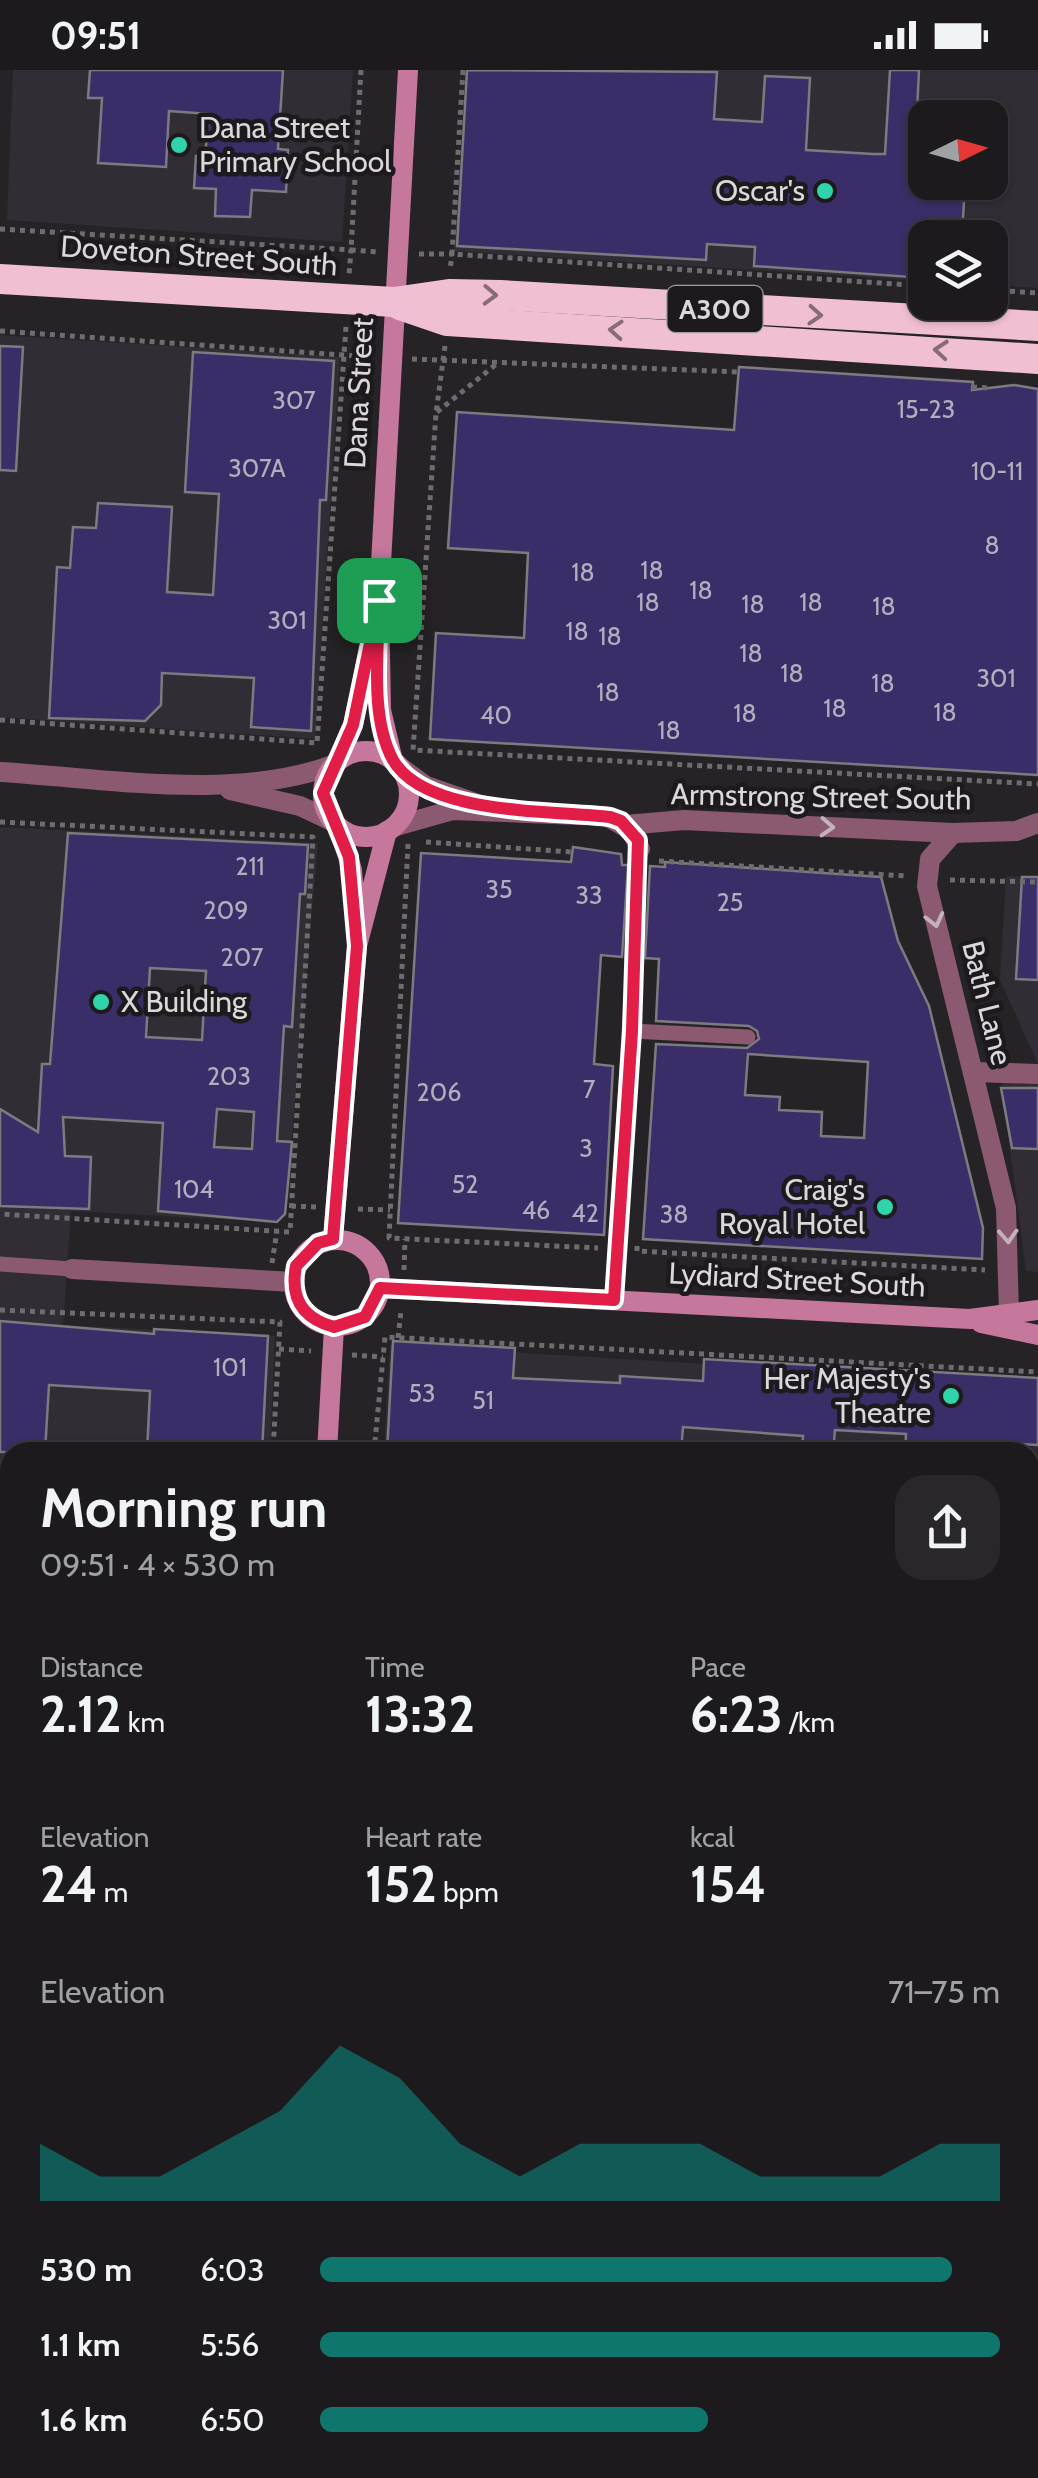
<!DOCTYPE html>
<html lang="en">
<head>
<meta charset="utf-8">
<style>
  :root { --surface:#1c1a1d; --page:#29272a; --text:#f1f3f6; --muted:#a0a1a4; --line:#3a383b; --accent:#0f766e }
  body { margin:0; font-family:Cabin,sans-serif; background:var(--page); color:var(--text); height:100vh; display:flex; flex-direction:column; font-size:38px; white-space:nowrap }
  * { box-sizing:border-box; margin:0 }
  p { font-size:32px; color:var(--muted) }
  .icon { flex:none; width:55px; height:55px; fill:none; stroke:currentColor; stroke-width:2; stroke-linecap:round; stroke-linejoin:round }
  .map { position:relative; flex:1; overflow:hidden }
  .details { position:absolute; left:0px; top:1372px; width:1040px; height:1038px; display:flex; flex-direction:column; background:var(--surface); border-radius:30px 30px 0 0; box-shadow:0 2px 8px #0004,0 0 0 2px var(--line) }
  .details>* { flex:none }
  .needle { width:65px; rotate:85deg }
  .fabs { position:absolute; left:908px; top:30px; display:grid; gap:20px }
  .fabs a { display:grid; place-items:center; width:100px; height:100px; border-radius:20px; background:var(--surface); box-shadow:0 2px 8px #0004,0 0 0 2px var(--line); font-size:50px }
  .pin { position:absolute; display:grid; place-items:center; width:85px; height:85px; color:#fff; margin:-42px; border-radius:20px; box-shadow:0 5px 15px #0006 }
  .round { display:grid; place-items:center; flex:none; width:105px; height:105px; border-radius:30px; background:var(--page) }
  .summary { display:flex; align-items:center; justify-content:space-between; height:170px; padding:0 40px }
  h1 { font-size:55px; font-weight:800; line-height:75px }
  .metrics { display:grid; grid-template-columns:repeat(3,1fr); gap:15px; height:170px; padding:10px 40px }
  .metrics div { display:grid; align-content:center }
  .metrics b { font-size:50px; font-weight:800 }
  .metrics small { font-size:28px; font-weight:400 }
  .metrics p { font-size:28px }
  .chart { height:280px; padding:20px 40px }
  .chart p { display:flex; justify-content:space-between }
  .chart svg { width:100%; height:180px; margin-top:10px; fill:var(--accent); opacity:.7 }
  ul { padding:0 40px; list-style:none; font-size:32px }
  li { display:grid; grid-template-columns:160px 120px 1fr; align-items:center; height:75px }
  li i { height:25px; border-radius:12px; background:var(--accent) }
  .status { display:flex; justify-content:space-between; align-items:center; height:70px; padding:0 50px; background:var(--surface); direction:ltr }
  .status svg { height:28px; fill:currentColor }
  .map>svg:first-child { display:block }
  .built { fill:#322c34; fill-rule:evenodd }
  .lines { fill:none; stroke-linecap:round; stroke-linejoin:round }
  .river { stroke:#001041; stroke-width:45 }
  .building { fill:#3b2e68; stroke:#7b7b80; stroke-width:2.5; fill-rule:evenodd }
  .path { stroke:#6f6c70; stroke-width:5; stroke-dasharray:5 5; stroke-linecap:butt }
  .lane { stroke:#8b5a71; stroke-width:15 }
  .street { stroke:#8b5a71; stroke-width:20 }
  .secondary { stroke:#c5779c; stroke-width:20 }
  .highway { stroke:#f1bfd4; stroke-width:30 }
  .oneway { stroke:#876c78 }
  .oneway2 { stroke:#c3b2bb }
  .route-casing { stroke:#fff; stroke-width:20 }
  .route { stroke:#e11d48; stroke-width:12 }
  .poi-dot { fill:#30d4aa; stroke:#1d1a1d; stroke-width:4 }
  .labels { text-anchor:middle; stroke-width:9; stroke-linejoin:round; paint-order:stroke }
  .number-label { font-size:25px; fill:#b3aebe }
  .shield { fill:#1d1a1d; stroke:#a29fa2; stroke-width:2.5 }
  .shield-label { font-size:28px; font-weight:bold; fill:#dbd8db }
  .poi-label { font-size:30px; fill:#dbd8db; stroke:#1d1a1d; text-anchor:end }
  .street-label { font-size:30px; fill:#dbd8db; stroke:#1d1a1d }
</style>
</head>
<body>
<div class="status"><b>09:51</b><svg viewBox="0 0 49 12"><path d="M0 12V9h3v3zM5 12V6h3v6zM10 12V3h3v9zM15 12V0h3v12zM26 1h20v11H26zM47 4h2v5h-2z"/></svg></div>
<div class="map">
<svg width="1038" height="2408" viewBox="0 0 1038 2408">
  <rect width="100%" height="100%" fill="#262327"/>
  <g class="built">
    <path d="M13,0H353L342,172L7,150Z"/>
    <path d="M467,0H1038V218L990,215V168H925V211L454,181ZM925,48H990V112H925Z"/>
    <path d="M0,265L340,287L315,669L0,647Z"/>
    <path d="M0,757L318,773L285,1144L277,1152L71,1141L63,1255L275,1266L270,1382H10V1621L0,1620Z"/>
    <path d="M1006,806L1038,808V994L1000,910Z"/>
    <path d="M1001,1010L1038,1012V1202L1026,1201Z"/>
    <path d="M390,1275L1038,1314V1687H1030V1382H384Z"/>
    <rect x="1030" y="1804" width="8" height="364"/>
    <path d="M0,1953L10,1955V2171L0,2167Z"/>
    <path d="M1030,2269L1038,2270V2408H952L953,2400H1030Z"/>
    <path d="M332,2400H891L890,2408H331Z"/>
  </g>
  <g class="lines">
    <path class="river" d="M0,2257L10,2261"/>
  </g>
  <g class="building">
    <path d="M90,0H283L278,79L288,80L286,122L252,120L250,147L215,146L216,119L194,118L196,86L205,87L209,44L169,41L166,97L98,93L102,28H88Z"/>
    <path d="M467,0L717,2L714,49L762,52L765,6L810,8L806,80L873,84H885L890,0H919L915,85L925,86V112H965L962,168H925V208L754,196L755,177L707,174L706,190L457,176Z"/>
    <path d="M0,276L23,277L16,401L0,400Z"/>
    <path d="M193,282L334,291L326,430H320L311,661L251,657L254,608L162,603L161,635L145,651L49,648L57,497L70,498L73,457L96,458L98,433L172,437L167,522L213,525L219,424L185,422Z"/>
    <path d="M739,297L973,312L972,320L1014,315L1038,319V705L430,669L436,563L524,568L528,483L448,478L457,342L734,360Z"/>
    <path d="M68,763L308,775L305,824H300L292,957L284,956L277,1071L292,1072L285,1144L277,1152L158,1141L163,1053L63,1047L65,1086L91,1087L89,1139L0,1136V1039L38,1062L42,994H50ZM150,898L206,901L202,970L146,967ZM217,1039L254,1042L252,1079L214,1077Z"/>
    <path d="M573,777L621,784L622,795H628L622,887L601,885L594,994L613,996L604,1165L398,1153L421,783L571,792Z"/>
    <path d="M665,792L881,807L898,871L929,936L983,1158L982,1189L643,1169L656,974L747,978L759,969L757,961L749,956L656,951L659,889L645,888L650,796L665,797ZM748,984L868,992L864,1068L821,1066L822,1042L779,1040L780,1027L745,1025Z"/>
    <path d="M1022,807H1038V910L1016,909Z"/>
    <path d="M1001,1018H1038V1079L1012,1078Z"/>
    <path d="M0,1251L154,1264V1259L268,1266L262,1382H147L150,1321L49,1315L45,1382H0Z"/>
    <path d="M393,1271L515,1278L513,1308L620,1313V1306L703,1311L704,1289L1038,1308V1375L1004,1373V1382H905L906,1364L835,1360L833,1382H802L803,1366L683,1357L681,1382H387Z"/>
  </g>
  <g class="lines">
    <g class="path">
      <path d="M361,0L351,180L378,182"/>
      <path d="M463,0L452,184L925,216"/>
      <path d="M0,159L351,180L349,205"/>
      <path d="M419,184H452L450,200"/>
      <path d="M990,220L1038,223"/>
      <path d="M0,261L371,287"/>
      <path d="M445,276L436,343L413,680L1038,714"/>
      <path d="M412,289L739,302"/>
      <path d="M972,317L989,318"/>
      <path d="M437,342L499,292"/>
      <path d="M0,650L317,673L346,256"/>
      <path d="M0,752L313,767L290,1162L0,1144"/>
      <path d="M426,772L572,782"/>
      <path d="M408,774L389,1168L598,1178"/>
      <path d="M659,791L906,806"/>
      <path d="M950,810L1038,812"/>
      <path d="M291,1136L317,1137"/>
      <path d="M358,1139L390,1140"/>
      <path d="M637,1176V1181L985,1200"/>
      <path d="M272,1193L277,1161"/>
      <path d="M404,1200L405,1169"/>
      <path d="M0,1240L280,1252L273,1382"/>
      <path d="M398,1268L401,1241"/>
      <path d="M279,1279L311,1281"/>
      <path d="M352,1285L383,1287"/>
      <path d="M374,1382L385,1267L1038,1302"/>
      <path d="M0,1630H10"/>
      <path d="M0,1730H10"/>
      <path d="M1030,2178L1038,2179"/>
      <path d="M0,2232L10,2236"/>
      <path d="M0,2289L10,2292"/>
      <path d="M0,2362L10,2366"/>
      <path d="M100,2400L121,2408"/>
      <path d="M301,2400L307,2408"/>
      <path d="M955,2408L956,2400"/>
    </g>
    <g class="lane">
      <path d="M632,961L748,967"/>
      <path d="M0,1194L72,1199"/>
      <path d="M613,1230L640,779"/>
      <path d="M1030,1395L1038,1396"/>
    </g>
    <g class="street">
      <path d="M397,695L426,716L475,733"/>
      <path d="M0,702C103,708 237,732 335,694"/>
      <path d="M230,720L300,736L334,752"/>
      <path d="M625,755L684,750L953,763L1016,761L1038,753"/>
      <path d="M393,757L453,740L606,746L631,760L640,779"/>
      <path d="M953,763L930,789L927,816L1006,1138L1009,1245"/>
      <path d="M974,1002L1038,1004"/>
      <path d="M72,1199L293,1212"/>
      <path d="M0,1681L10,1682"/>
      <path d="M1030,1714H1038"/>
      <path d="M1030,1771H1038"/>
      <path d="M0,2196L10,2200"/>
      <path d="M0,2329L10,2333"/>
      <path d="M187,2400L208,2408"/>
    </g>
    <g class="secondary">
      <circle cx="366" cy="724" r="43"/>
      <path d="M338,691L353,655L371,571"/>
      <path d="M393,691L381,640L379,530L408,0"/>
      <path d="M339,757L352,800L356,849"/>
      <path d="M333,1169L357,876L387,761"/>
      <circle cx="337" cy="1213" r="43"/>
      <path d="M380,1218L970,1249L1038,1240"/>
      <path d="M981,1253L1038,1265"/>
      <path d="M327,1382L334,1257"/>
      <path d="M1030,2219H1038"/>
      <path d="M265,2408V2400"/>
      <path d="M921,2408L922,2400"/>
    </g>
    <g class="highway">
      <path d="M0,209L394,232L449,224L500,225L1038,256"/>
      <path d="M400,235L447,251L1038,289"/>
    </g>
  </g>
  <defs><path id="oneway-chevron" d="M-2-3.5L2.5 0L-2 3.5" fill="none" stroke-width="1.6" stroke-linecap="round" stroke-linejoin="round" transform="scale(2.5)"/></defs>
  <g class="oneway">
    <use href="#oneway-chevron" transform="translate(490 225) rotate(2)"/>
    <use href="#oneway-chevron" transform="translate(815 245) rotate(4)"/>
    <use href="#oneway-chevron" transform="translate(616 260) rotate(-176)"/>
    <use href="#oneway-chevron" transform="translate(941 280) rotate(-175)"/>
  </g>
  <g class="oneway2">
    <use href="#oneway-chevron" transform="translate(827 757) rotate(3)"/>
    <use href="#oneway-chevron" transform="translate(935 850) rotate(76)"/>
    <use href="#oneway-chevron" transform="translate(1008 1166) rotate(87)"/>
  </g>
  <g class="lines">
    <defs>
      <path id="route" d="M379,530C379,578 369,646 393,690C425,746 554,740 610,747L621,751L638,770L632,961L614,1230L380,1218L365,1247L334,1257C302,1248 290,1228 296,1196L318,1173L333,1169L357,876L349,787L323,723L353,655Z"/>
    </defs>
    <use href="#route" class="route-casing"/>
    <use href="#route" class="route"/>
  </g>
  <g class="poi-dot">
    <circle cx="179" cy="75" r="10"/>
    <circle cx="825" cy="121" r="10"/>
    <circle cx="101" cy="932" r="10"/>
    <circle cx="885" cy="1137" r="10"/>
    <circle cx="951" cy="1326" r="10"/>
  </g>
  <g class="labels">
    <g class="number-label">
      <text x="294" y="339">307</text>
      <text x="926" y="348">15-23</text>
      <text x="257" y="407">307A</text>
      <text x="997" y="410">10-11</text>
      <text x="992" y="484">8</text>
      <text x="652" y="509">18</text>
      <text x="583" y="511">18</text>
      <text x="701" y="529">18</text>
      <text x="648" y="541">18</text>
      <text x="811" y="541">18</text>
      <text x="753" y="543">18</text>
      <text x="884" y="545">18</text>
      <text x="287" y="559">301</text>
      <text x="577" y="570">18</text>
      <text x="610" y="575">18</text>
      <text x="751" y="592">18</text>
      <text x="792" y="612">18</text>
      <text x="996" y="617">301</text>
      <text x="883" y="622">18</text>
      <text x="608" y="631">18</text>
      <text x="835" y="647">18</text>
      <text x="945" y="651">18</text>
      <text x="745" y="652">18</text>
      <text x="496" y="654">40</text>
      <text x="669" y="669">18</text>
      <text x="250" y="805">211</text>
      <text x="499" y="828">35</text>
      <text x="589" y="834">33</text>
      <text x="730" y="841">25</text>
      <text x="226" y="849">209</text>
      <text x="242" y="896">207</text>
      <text x="229" y="1015">203</text>
      <text x="589" y="1028">7</text>
      <text x="439" y="1031">206</text>
      <text x="586" y="1087">3</text>
      <text x="465" y="1123">52</text>
      <text x="194" y="1128">104</text>
      <text x="536" y="1149">46</text>
      <text x="585" y="1152">42</text>
      <text x="674" y="1153">38</text>
      <text x="230" y="1306">101</text>
      <text x="422" y="1332">53</text>
      <text x="483" y="1339">51</text>
    </g>
    <rect class="shield" x="667.5" y="216" width="95" height="46" rx="8"/>
    <g class="shield-label">
      <text x="715" y="249">A300</text>
    </g>
    <g class="poi-label">
      <text x="199" y="68" text-anchor="start">Dana Street<tspan x="199" dy="34">Primary School</tspan></text>
      <text x="805" y="131">Oscar's</text>
      <text x="121" y="942" text-anchor="start">X Building</text>
      <text x="865" y="1130">Craig's<tspan x="865" dy="34">Royal Hotel</tspan></text>
      <text x="931" y="1319">Her Majesty's<tspan x="931" dy="34">Theatre</tspan></text>
    </g>
    <g class="street-label">
      <text transform="translate(199 186) rotate(4)" y="10">Doveton Street South</text>
      <text transform="translate(359 323) rotate(-87)" y="10">Dana Street</text>
      <text transform="translate(821 727) rotate(1)" y="10">Armstrong Street South</text>
      <text transform="translate(987 933) rotate(76)" y="10">Bath Lane</text>
      <text transform="translate(797 1210) rotate(3)" y="10">Lydiard Street South</text>
    </g>
  </g>
</svg>
<div class="fabs">
<a><svg class="needle" viewBox="-14 -14 28 28"><path d="M0-13l5 13h-10z" fill="#e53935"/><path d="M0 13l5-13h-10z" fill="#a0a1a4"/></svg></a>
<a><svg class="icon" aria-label="layers" viewBox="0 0 24 24"><path d="M12 4l9 5-9 5-9-5zM3 14l9 5 9-5"/></svg></a>
</div>
<div class="pin" style="left:379px;top:530px;background:#1e9e55"><svg class="icon" aria-label="arrive" viewBox="0 0 24 24"><path d="M6 21V4h12l-3 4 3 4H6"/></svg></div>
<section class="details">
<div class="summary"><div><h1>Morning run</h1><p>09:51 · 4 × 530 m</p></div><a class="round"><svg class="icon" aria-label="share" viewBox="0 0 24 24"><path d="M12 15V3M7 8l5-5 5 5M5 13v7h14v-7"/></svg></a></div>
<div class="metrics">
<div><p>Distance</p><b>2.12<small> km</small></b></div>
<div><p>Time</p><b>13:32</b></div>
<div><p>Pace</p><b>6:23<small> /km</small></b></div>
</div>
<div class="metrics">
<div><p>Elevation</p><b>24<small> m</small></b></div>
<div><p>Heart rate</p><b>152<small> bpm</small></b></div>
<div><p>kcal</p><b>154</b></div>
</div>
<div class="chart"><p><span>Elevation</span>71–75 m</p>
<svg viewBox="0 0 160 44" preserveAspectRatio="none"><path d="M0 44V30L10 38L20 38L30 30L40 22L50 6L60 14L70 30L80 38L90 30L100 30L110 30L120 38L130 38L140 38L150 30L160 30V44z"/></svg>
</div>
<ul>
<li><b>530 m</b>6:03<i style="width:93%"></i></li>
<li><b>1.1 km</b>5:56<i style="width:100%"></i></li>
<li><b>1.6 km</b>6:50<i style="width:57%"></i></li>
</ul>
</section>
</div>
</body>
</html>
